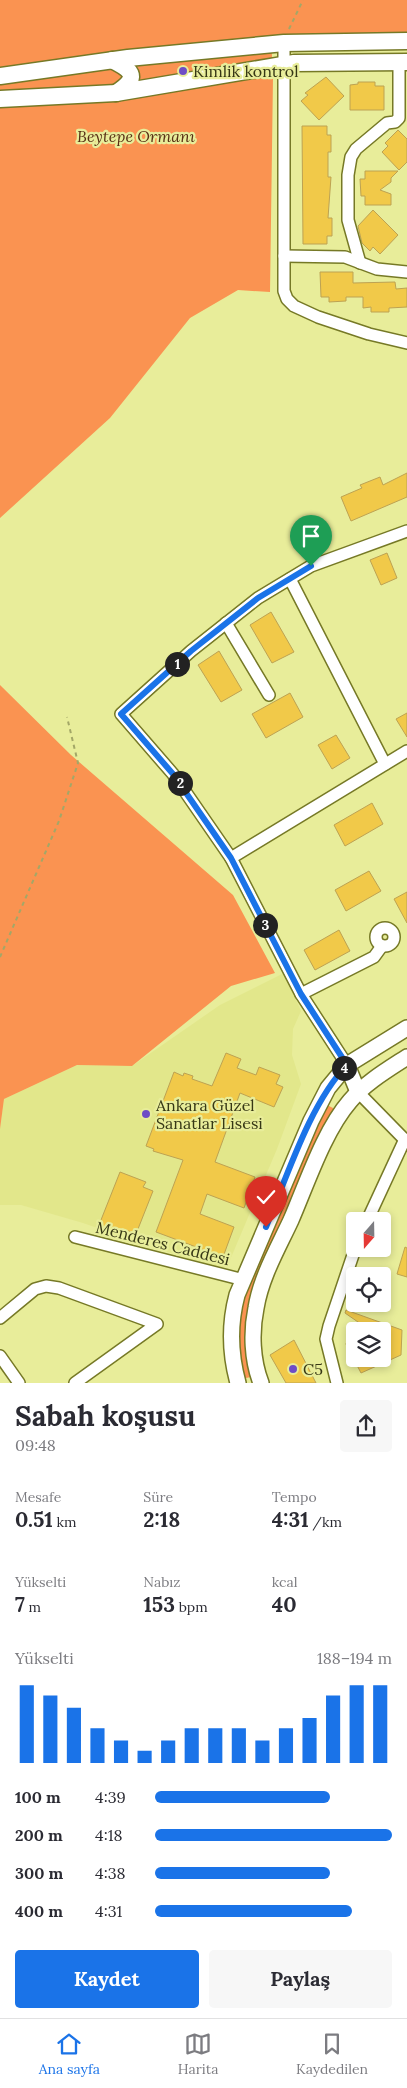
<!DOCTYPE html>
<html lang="tr">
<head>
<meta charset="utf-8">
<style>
  :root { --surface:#fff; --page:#f7f7f7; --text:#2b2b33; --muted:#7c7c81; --line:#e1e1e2; --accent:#1a73e8 }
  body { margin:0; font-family:Lora,serif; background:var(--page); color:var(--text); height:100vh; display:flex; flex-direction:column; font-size:19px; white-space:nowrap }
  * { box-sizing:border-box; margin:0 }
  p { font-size:16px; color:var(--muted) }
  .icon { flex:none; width:28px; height:28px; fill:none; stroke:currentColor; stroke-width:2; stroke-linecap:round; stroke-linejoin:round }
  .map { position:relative; height:1383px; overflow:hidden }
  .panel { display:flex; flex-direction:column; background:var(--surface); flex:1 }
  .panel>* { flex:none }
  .needle { width:32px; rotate:200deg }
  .fabs { position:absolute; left:346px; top:1212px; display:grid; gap:10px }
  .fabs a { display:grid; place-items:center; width:45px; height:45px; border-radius:5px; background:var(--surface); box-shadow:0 2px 8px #0003; font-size:25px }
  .pin { position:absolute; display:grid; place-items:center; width:42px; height:42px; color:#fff; margin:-51px -21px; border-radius:50% 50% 50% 0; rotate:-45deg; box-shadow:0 0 5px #0007 }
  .pin .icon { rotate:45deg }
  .km { position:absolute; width:25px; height:25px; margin:-12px; border-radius:50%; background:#222; color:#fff; font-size:14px; line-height:25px; text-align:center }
  .round { display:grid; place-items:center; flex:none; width:52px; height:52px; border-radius:5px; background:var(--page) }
  .overview { display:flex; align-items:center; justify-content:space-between; height:85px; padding:0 15px }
  h1 { font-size:28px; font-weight:700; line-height:38px }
  .stats { display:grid; grid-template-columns:repeat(3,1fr); gap:8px; height:85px; padding:5px 15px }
  .stats div { display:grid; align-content:center }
  .stats b { font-size:21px; font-weight:700 }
  .stats small { font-size:14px; font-weight:400 }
  .stats p { font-size:14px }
  .chart { height:140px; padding:10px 15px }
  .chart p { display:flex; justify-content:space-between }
  .chart svg { width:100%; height:90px; margin-top:5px; stroke:var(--accent); stroke-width:6 }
  .cta { display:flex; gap:10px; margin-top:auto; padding:10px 15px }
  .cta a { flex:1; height:58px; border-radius:5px; background:var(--accent); color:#fff; font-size:20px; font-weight:700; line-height:58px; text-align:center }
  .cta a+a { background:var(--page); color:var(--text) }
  ul { padding:0 15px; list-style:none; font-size:16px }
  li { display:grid; grid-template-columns:80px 60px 1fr; align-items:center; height:38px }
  li i { height:12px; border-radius:6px; background:var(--accent) }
  .dock { display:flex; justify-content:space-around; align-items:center; height:70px; border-top:1px solid var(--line); background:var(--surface); font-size:14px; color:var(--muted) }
  .dock a { display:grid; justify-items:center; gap:2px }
  .dock .selected { color:var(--accent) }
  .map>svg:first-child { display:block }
  .built { fill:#e2e78b }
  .forest { fill:#fa9351 }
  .building { fill:#f1c949; stroke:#bda252 }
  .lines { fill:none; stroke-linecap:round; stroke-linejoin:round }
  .minor-casing { stroke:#767926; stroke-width:14 }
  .tertiary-casing { stroke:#767926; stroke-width:18 }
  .secondary-casing { stroke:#767926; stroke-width:19 }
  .path { stroke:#a3a767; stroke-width:2; stroke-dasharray:4 4; stroke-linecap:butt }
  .minor { stroke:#fff; stroke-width:11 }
  .tertiary { stroke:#fff; stroke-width:15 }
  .secondary { stroke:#fff; stroke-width:16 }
  .route-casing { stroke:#fff; stroke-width:10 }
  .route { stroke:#1a73e8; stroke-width:6 }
  .poi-dot { fill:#6e4dc6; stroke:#e8ed9a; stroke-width:2 }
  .labels { text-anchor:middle; stroke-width:4.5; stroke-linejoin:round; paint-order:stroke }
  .poi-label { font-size:16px; fill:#363715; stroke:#e8ed9a; text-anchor:start }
  .park-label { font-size:16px; font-style:italic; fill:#582f15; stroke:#e8ed9a }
  .street-label { font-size:16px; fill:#363715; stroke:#e8ed9a }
</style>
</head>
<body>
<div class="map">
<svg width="407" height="1383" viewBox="0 0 407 1383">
  <rect width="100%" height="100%" fill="#e8ed9a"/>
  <path class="built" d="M284,973L301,1011L293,1029L292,1055L301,1084L277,1149L227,1267H216L158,1249L83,1223L21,1205H0V1129L4,1099L77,1065L132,1066L220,1005Z"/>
  <g class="forest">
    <path d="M0,0H407V35L271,37L273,77L270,292L238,290L190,318L110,418L0,518Z"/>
    <path d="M0,685L71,755L233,895L275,973L231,986L132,1066L77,1065L4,1099L0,1129Z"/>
    <path d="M327,1105L333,1108V1111L251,1301L246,1323L251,1377L246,1378L243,1376L238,1349L239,1309L313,1131Z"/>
  </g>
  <g class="building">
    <path d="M326,77L344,96L319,120L301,101L308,95L305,93Z"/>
    <path d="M358,82H375V86H384V110H350V85L358,84Z"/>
    <path d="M302,126H327V135H331V152H328V177H331L328,218H332V236H327V244H303Z"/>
    <path d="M398,130L407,139V162L399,170L382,152L388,146L385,143Z"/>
    <path d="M365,171H398L391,178V182L380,190L391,194V205H365V196H361L360,179H365Z"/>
    <path d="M373,210L398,235L380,254L373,247L370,251L362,243L358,226Z"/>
    <path d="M320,272H353V283L395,282L396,289L407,288V307L389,308V312H371V307L363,308V297H346V301L329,302V297H321Z"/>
    <path d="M407,473V497L351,521L341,497L362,488L360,485L380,477L383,485Z"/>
    <path d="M387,553L397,578L381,585L370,560Z"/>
    <path d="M271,612L294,652L272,663L250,625Z"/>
    <path d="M219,651L242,690L221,702L198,665Z"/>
    <path d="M290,693L303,717L266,738L252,714Z"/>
    <path d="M407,713V737L396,719Z"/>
    <path d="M336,735L350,758L332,769L318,745Z"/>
    <path d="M372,803L383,824L345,846L334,825Z"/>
    <path d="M369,871L381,891L346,911L335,890Z"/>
    <path d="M407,892V923L394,899Z"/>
    <path d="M339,930L350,951L315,970L304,950Z"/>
    <path d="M226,1053L241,1059L237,1068L256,1075L259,1067L280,1075L276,1084L283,1087L274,1107L240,1093L215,1162L255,1177L244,1208L207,1194L200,1214L234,1227L223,1257L156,1232L183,1160L153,1151L154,1149L146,1146L174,1072L183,1076L184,1073L193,1076L192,1079L212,1086Z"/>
    <path d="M120,1172L146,1182L143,1187L153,1191L136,1234L126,1230L124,1235L99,1225Z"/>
    <path d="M405,1247L407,1248V1277L397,1274Z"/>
    <path d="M346,1310L402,1330L401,1355L361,1373L346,1344L355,1322V1359H382V1331H371L345,1313Z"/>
    <path d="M294,1340L316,1383H286L270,1355Z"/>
  </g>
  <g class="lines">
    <defs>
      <g id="minor">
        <path d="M284,43V291L287,299L294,306L318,317L369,334L407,343"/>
        <path d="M284,256L345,257L377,269L407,272"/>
        <path d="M360,263L348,220V175L351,157L356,149L387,123L395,122L399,118V69"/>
        <path d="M290,579L385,764"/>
        <path d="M226,623L269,695"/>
        <path d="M231,858L173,774L121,714L191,651L258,598L311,566L407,531"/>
        <circle cx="385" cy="937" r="9"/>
        <path d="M301,994L374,957L382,946"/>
        <path d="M347,1065L301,994L231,858L407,751"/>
        <path d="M358,1092L407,1142"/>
        <path d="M367,1221L405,1139"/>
        <path d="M75,1237L244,1280"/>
        <path d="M0,1318L35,1289L46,1286L59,1288L157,1324L75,1383"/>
        <path d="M0,1356L19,1383"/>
        <path d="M337,1383L326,1339L329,1326L355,1249"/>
      </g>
      <g id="tertiary">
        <path d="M347,1065L358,1092"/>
        <path d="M238,1383C230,1354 229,1325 237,1295L311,1121L328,1088L347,1065L407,1028"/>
        <path d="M261,1383C252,1360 251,1332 256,1308C261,1277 278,1248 291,1220C307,1183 324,1131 350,1101C365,1083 387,1070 407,1057"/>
      </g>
      <g id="secondary">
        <path d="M112,60C134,71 139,78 116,93"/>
        <path d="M0,76L128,58L284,43L407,41"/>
        <path d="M0,99L116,93L294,63L407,62"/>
      </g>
    </defs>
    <use href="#minor" class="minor-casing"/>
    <use href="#tertiary" class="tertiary-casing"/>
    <use href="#secondary" class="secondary-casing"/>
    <g class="path">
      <path d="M289,29L303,0"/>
      <path d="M0,957L59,821L78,763L67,717"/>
    </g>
    <use href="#minor" class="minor"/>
    <use href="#tertiary" class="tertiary"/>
    <use href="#secondary" class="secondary"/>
  </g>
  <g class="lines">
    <defs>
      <path id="route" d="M266,1227C287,1177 310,1103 347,1065L301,994L231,858L173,774L121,714L191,651L258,598L311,566"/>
    </defs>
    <use href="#route" class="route-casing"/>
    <use href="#route" class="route"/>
  </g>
  <g class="poi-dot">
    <circle cx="183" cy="71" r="5"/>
    <circle cx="146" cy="1114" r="5"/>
    <circle cx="293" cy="1369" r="5"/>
  </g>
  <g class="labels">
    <g class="poi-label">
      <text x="193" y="77">Kimlik kontrol</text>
      <text x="156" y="1111">Ankara Güzel<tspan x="156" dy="18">Sanatlar Lisesi</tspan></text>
      <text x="303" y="1375">C5</text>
    </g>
    <g class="park-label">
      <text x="136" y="142">Beytepe Ormanı</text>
    </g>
    <g class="street-label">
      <text transform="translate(163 1243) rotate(14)" y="6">Menderes Caddesi</text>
    </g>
  </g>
</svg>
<div class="fabs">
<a><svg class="needle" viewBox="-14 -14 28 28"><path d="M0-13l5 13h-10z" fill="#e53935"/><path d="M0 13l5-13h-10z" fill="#7c7c81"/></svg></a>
<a><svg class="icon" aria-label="locate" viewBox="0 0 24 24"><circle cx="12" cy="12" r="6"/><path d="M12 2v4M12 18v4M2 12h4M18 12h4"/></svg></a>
<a><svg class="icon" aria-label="layers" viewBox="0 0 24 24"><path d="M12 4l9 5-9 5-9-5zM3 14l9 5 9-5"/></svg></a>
</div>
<div class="pin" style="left:311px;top:566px;background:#1e9e55"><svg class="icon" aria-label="arrive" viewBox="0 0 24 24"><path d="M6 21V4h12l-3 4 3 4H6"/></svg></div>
<div class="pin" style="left:266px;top:1227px;background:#d93025"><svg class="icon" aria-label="check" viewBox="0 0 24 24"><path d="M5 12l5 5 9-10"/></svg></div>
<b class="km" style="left:177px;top:664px">1</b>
<b class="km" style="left:180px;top:783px">2</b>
<b class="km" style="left:265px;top:925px">3</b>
<b class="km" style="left:344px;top:1068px">4</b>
</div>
<section class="panel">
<div class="overview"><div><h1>Sabah koşusu</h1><p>09:48</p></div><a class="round"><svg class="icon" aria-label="share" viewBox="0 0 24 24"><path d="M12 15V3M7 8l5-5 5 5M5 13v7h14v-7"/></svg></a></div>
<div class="stats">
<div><p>Mesafe</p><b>0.51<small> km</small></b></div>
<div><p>Süre</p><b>2:18</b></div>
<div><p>Tempo</p><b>4:31<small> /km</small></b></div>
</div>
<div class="stats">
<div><p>Yükselti</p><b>7<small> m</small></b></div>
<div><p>Nabız</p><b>153<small> bpm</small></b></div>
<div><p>kcal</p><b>40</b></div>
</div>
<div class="chart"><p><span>Yükselti</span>188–194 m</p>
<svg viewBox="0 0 160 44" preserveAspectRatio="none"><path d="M5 44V6M15 44V11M25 44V17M35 44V27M45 44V33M55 44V38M65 44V33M75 44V27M85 44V27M95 44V27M105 44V33M115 44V27M125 44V22M135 44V11M145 44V6M155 44V6"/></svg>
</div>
<ul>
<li><b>100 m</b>4:39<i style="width:74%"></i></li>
<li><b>200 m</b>4:18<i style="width:100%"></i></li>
<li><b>300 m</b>4:38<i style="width:74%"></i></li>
<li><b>400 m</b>4:31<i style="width:83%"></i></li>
</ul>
<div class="cta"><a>Kaydet</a><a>Paylaş</a></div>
</section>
<nav class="dock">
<a class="selected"><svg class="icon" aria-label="home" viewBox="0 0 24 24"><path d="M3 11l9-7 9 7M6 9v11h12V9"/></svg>Ana sayfa</a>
<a><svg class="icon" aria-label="map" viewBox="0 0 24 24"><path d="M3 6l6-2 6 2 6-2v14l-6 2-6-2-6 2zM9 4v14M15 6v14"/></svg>Harita</a>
<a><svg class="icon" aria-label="saved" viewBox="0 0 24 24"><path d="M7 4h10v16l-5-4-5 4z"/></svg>Kaydedilen</a>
</nav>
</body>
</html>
